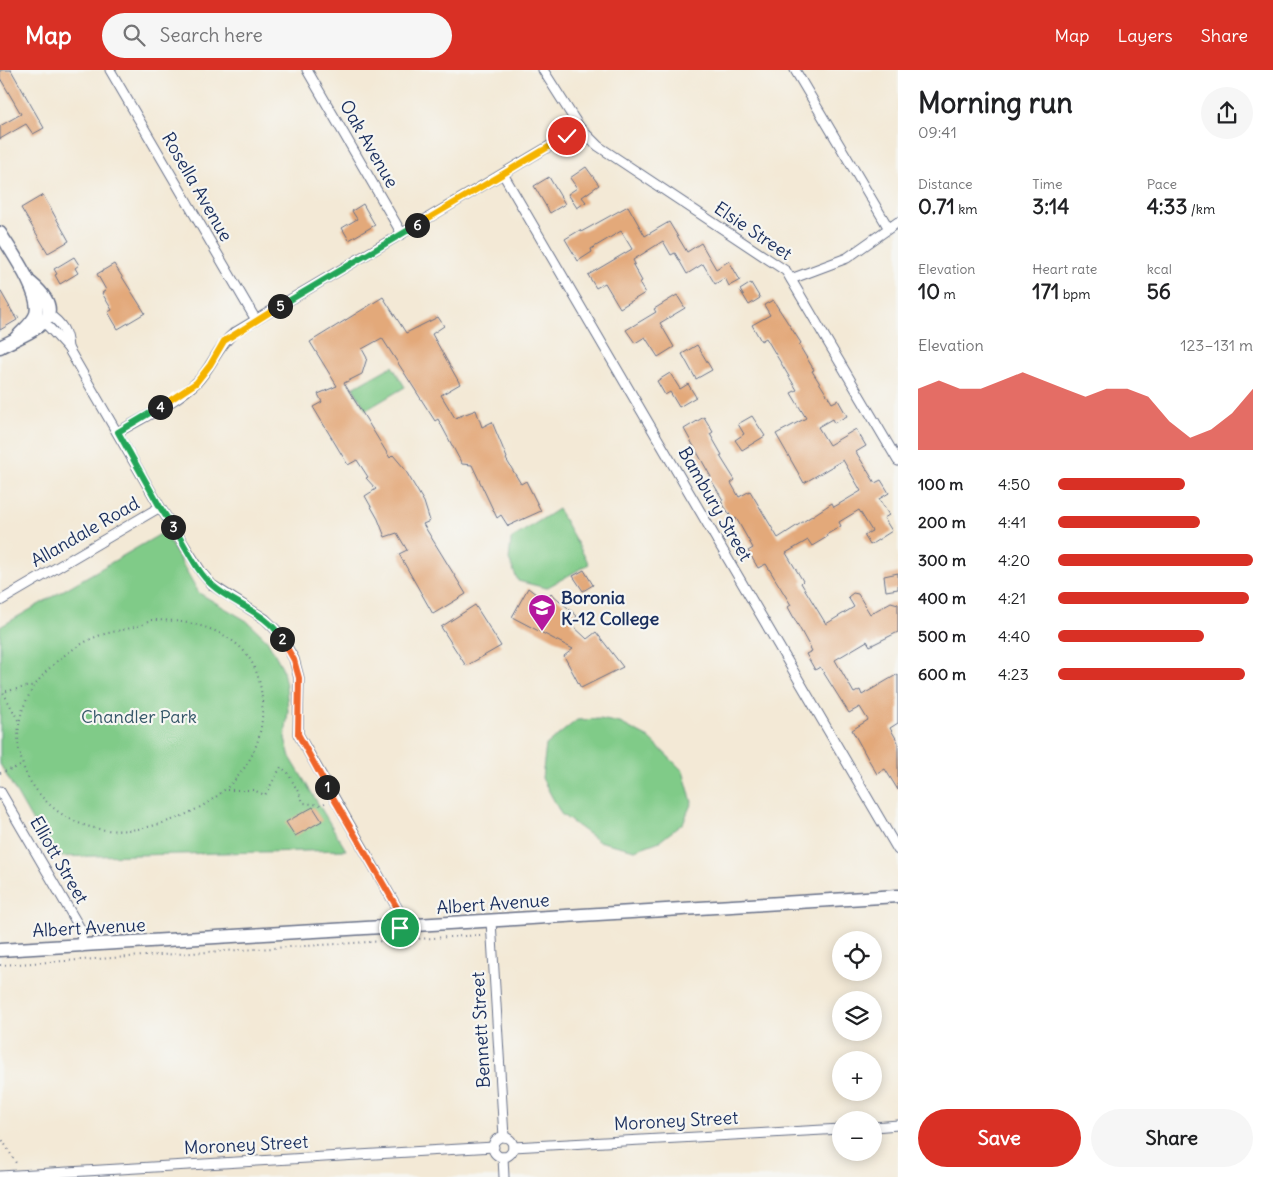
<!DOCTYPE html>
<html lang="en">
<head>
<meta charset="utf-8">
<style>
  :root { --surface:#fff; --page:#f6f6f6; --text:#202124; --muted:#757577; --accent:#d93025 }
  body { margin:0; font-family:Delius,sans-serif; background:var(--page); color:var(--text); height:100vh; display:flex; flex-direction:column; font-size:19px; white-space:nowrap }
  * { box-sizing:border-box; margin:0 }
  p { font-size:16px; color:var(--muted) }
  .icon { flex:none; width:28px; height:28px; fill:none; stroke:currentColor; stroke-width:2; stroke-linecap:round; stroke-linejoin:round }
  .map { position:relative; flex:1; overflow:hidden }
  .sheet { display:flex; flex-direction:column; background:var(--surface); width:375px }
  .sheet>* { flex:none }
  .fabs { position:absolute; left:832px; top:861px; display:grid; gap:10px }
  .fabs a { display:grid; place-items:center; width:50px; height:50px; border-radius:50%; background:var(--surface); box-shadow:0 2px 12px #0003; font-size:25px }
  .pin { position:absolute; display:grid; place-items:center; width:42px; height:42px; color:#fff; margin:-21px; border:2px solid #fff; border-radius:50%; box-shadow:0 1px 5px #0007 }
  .km { position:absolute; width:25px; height:25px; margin:-12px; border-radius:50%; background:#222; color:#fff; font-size:14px; line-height:25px; text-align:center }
  .round { display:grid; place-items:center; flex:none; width:52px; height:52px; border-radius:26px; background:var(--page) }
  .headline { display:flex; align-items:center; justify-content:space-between; height:85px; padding:0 20px }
  h1 { font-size:28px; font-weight:700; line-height:38px }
  .figures { display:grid; grid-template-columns:repeat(3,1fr); gap:8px; height:85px; padding:5px 20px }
  .figures div { display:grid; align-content:center }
  .figures b { font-size:21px; font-weight:700 }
  .figures small { font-size:14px; font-weight:400 }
  .figures p { font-size:14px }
  .chart { height:140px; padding:10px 20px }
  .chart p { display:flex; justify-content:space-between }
  .chart svg { width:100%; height:90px; margin-top:5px; fill:var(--accent); opacity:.7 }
  .primary-button { display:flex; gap:10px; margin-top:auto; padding:10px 20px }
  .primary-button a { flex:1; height:58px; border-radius:30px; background:var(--accent); color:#fff; font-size:20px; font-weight:700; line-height:58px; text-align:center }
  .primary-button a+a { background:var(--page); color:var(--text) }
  ul { padding:0 20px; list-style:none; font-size:16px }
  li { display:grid; grid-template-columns:80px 60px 1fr; align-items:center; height:38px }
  li i { height:12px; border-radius:6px; background:var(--accent) }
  header { display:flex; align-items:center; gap:30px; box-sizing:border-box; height:70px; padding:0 25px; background:var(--accent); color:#fff }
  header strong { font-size:24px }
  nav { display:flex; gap:28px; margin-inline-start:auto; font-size:18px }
  .search { width:350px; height:45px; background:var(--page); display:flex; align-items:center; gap:12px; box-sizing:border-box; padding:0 18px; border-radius:28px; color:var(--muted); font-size:19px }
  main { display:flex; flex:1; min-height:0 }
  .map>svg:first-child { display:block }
  .green { fill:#80cb88; stroke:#4e7d73 }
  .building { fill:#e3a97a }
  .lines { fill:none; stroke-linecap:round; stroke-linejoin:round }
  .minor-casing { stroke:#677088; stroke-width:11 }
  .secondary-casing { stroke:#677088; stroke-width:15 }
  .path { stroke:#677088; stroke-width:2; stroke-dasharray:1 4; stroke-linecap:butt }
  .minor { stroke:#fff; stroke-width:9 }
  .secondary { stroke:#fff; stroke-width:12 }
  .split-1-casing { stroke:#fff; stroke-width:10 }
  .split-2-casing { stroke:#fff; stroke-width:10 }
  .split-3-casing { stroke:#fff; stroke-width:10 }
  .split-4-casing { stroke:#fff; stroke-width:10 }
  .split-5-casing { stroke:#fff; stroke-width:10 }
  .split-6-casing { stroke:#fff; stroke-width:10 }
  .split-7-casing { stroke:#fff; stroke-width:10 }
  .split-1 { stroke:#f0652b; stroke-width:6 }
  .split-2 { stroke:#f0652b; stroke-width:6 }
  .split-3 { stroke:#22a559; stroke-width:6 }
  .split-4 { stroke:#22a559; stroke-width:6 }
  .split-5 { stroke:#f5b400; stroke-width:6 }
  .split-6 { stroke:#22a559; stroke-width:6 }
  .split-7 { stroke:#f5b400; stroke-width:6 }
  .labels { text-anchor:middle; stroke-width:4.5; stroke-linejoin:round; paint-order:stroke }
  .street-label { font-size:18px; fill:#1b2f5e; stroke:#f6f6f2 }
  .poi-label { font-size:18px; font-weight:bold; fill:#1b2f5e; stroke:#f6f6f2; text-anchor:start }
  .park-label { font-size:18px; fill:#345668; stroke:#f6f6f2 }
</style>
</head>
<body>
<header>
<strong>Map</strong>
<div class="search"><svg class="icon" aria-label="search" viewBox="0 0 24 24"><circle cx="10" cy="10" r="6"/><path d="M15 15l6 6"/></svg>Search here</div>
<nav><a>Map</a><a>Layers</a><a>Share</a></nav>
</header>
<main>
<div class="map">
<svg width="898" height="1107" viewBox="0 0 898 1107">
  <rect width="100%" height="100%" fill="#f6f6f2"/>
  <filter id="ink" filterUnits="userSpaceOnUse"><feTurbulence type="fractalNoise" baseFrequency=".02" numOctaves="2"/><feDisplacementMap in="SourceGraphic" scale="10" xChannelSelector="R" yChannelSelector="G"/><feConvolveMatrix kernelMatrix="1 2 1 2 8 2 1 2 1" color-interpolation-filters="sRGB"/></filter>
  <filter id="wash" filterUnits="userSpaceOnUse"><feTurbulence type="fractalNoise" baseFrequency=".0096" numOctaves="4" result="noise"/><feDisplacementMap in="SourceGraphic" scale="20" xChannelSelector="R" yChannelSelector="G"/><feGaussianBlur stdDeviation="1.12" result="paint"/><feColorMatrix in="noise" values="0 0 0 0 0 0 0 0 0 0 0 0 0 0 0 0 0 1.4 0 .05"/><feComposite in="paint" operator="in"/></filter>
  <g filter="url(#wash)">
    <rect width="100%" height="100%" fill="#f3e9d6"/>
    <g class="green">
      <path d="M392,296L405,317L366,340L353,318Z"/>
      <path d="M558,439L589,494L546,518L518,511L509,490L511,469Z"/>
      <path d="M164,462L199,523L247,551L267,570L282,597L286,615L288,641L285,668L290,687L346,780L53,787L0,694V557Z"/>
      <path d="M600,649L620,653L649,668L683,701L692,732L683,753L660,771L635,780L598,771L561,744L542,708L546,675L577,650Z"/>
    </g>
    <g id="blocks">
      <g class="building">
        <path d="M0,0H11L44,58L33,64L26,54L0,69V56L21,44L0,8Z"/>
        <path d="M586,97L599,115L582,127L586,132L577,138L568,124L577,118L570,108Z"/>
        <path d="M549,107L565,134L550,143L534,116Z"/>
        <path d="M43,125L69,171L48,183L21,138Z"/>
        <path d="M363,134L375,155L349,170L342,158L357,149L352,141Z"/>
        <path d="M628,136L645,166L669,152L687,182L701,173L716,199L729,191L740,210L729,216L725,208L715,214L703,194L687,204L675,183L671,185L663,171L633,190L635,194L633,195L642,211L639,213L645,223L620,238L605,213L596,218L588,205L632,179L621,161L591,179L592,182L578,191L565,169L580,160L581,162Z"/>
        <path d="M74,187L79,195L75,198L78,203L60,214L55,205L57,204L54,199Z"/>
        <path d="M114,194L145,243L118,259L108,242L112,240L102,223L106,220L97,204Z"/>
        <path d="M751,213L760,228L749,235L740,220Z"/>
        <path d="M0,220L17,250L0,260Z"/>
        <path d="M677,225L685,238L660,253L674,277L658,287L645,267L635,273L626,260L656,242L654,239Z"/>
        <path d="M383,227L406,263L438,247L444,256L432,264L460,314L441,325L455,348L476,340L482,357L492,352L507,388L506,389L521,414L526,411L541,441L508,456L501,445L497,448L472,395L462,394L438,349L435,351L382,268L362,279L367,288L362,304L344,313L390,388L393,385L404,398L424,432L430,451L423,454L466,524L433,544L399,484L407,480L397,463L385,467L378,449L365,426L376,419L366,408L368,407L357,390L348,395L313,337L322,332L318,324L337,316L310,272Z"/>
        <path d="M773,230L801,273L799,275L814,300L812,301L832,333L838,330L847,346L834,353L832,349L818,357L829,375L856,359L866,376L856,382L875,413L881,410L889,423L879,429L889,445L884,448L892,461L870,475L864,465L872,461L859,440L839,452L841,456L826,465L827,467L812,476L808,470L786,483L803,511L801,513L826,554L854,537L848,527L853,523L858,524L870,544L891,532L898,534V562L870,576L867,571L835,590L854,623L860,620L862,625L898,604V653L890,658L898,672V720L885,699L877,704L867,687L852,660L868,650L860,637L849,643L820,597L815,600L806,584L812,581L788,537L791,535L766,494L758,498L748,481L753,478L736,448L733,450L721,431L723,430L710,408L711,407L684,359L704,347L713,362L710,364L722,385L720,386L735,410L731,413L739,427L750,421L778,468L832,433L834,437L861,421L843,390L804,413L776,364L806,348L791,323L797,320L766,268L761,271L752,255L770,245L764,235Z"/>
        <path d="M697,275L712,300L696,309L682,284Z"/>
        <path d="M670,303L680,319L688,314L696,327L679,337L670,322L665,325L657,311Z"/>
        <path d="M752,346L765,366L742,380L735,370L744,364L738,354Z"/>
        <path d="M584,500L593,515L583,521L573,506Z"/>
        <path d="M898,503V519L886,521L884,506Z"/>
        <path d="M528,518L545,531L551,523L577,546L571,554L587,569L596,562L623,597L581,618L564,586L573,579L512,547Z"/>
        <path d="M475,535L501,576L466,596L441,557Z"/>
        <path d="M313,737L322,751L295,766L286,752Z"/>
      </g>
    </g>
  </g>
  <g filter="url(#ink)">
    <use href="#blocks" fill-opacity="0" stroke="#677088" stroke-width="1"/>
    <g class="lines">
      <defs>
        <g id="minor">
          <path d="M110,0L256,250"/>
          <path d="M307,0L402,164"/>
          <path d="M543,0L580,58L598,76L786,201L898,391"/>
          <path d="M795,0L888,157"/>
          <path d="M503,104L898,780"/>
          <path d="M791,209L847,188L898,152"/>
          <path d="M48,244C62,253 67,262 68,278"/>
          <path d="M45,253L68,278L160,437L202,503L212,515L265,549L279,563L294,589L299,608L298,664L399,841L400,857"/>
          <path d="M118,362C144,347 175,333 197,312C212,297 217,277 234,263L580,58"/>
          <path d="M0,531L160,437"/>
          <path d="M0,721L81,860L82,877"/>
          <path d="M491,851L504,1067"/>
          <path d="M874,1057L898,1055"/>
          <circle cx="503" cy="1077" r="10"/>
          <path d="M513,1077L841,1059"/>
          <path d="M503,1087L504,1107"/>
          <path d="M0,1106L494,1077"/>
        </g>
        <g id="secondary">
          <path d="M0,163C10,180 42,224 36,244C33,253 22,261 16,268"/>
          <path d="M0,277C27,262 75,250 31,213"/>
          <path d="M0,880L898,826"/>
        </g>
      </defs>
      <use href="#minor" class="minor-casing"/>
      <use href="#secondary" class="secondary-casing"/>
      <g class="path">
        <path d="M9,237L16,248L22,245"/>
        <path d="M151,550C182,550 217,555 241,578C255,592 261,611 262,630C267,691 224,732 169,751C148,758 129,762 106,760C73,756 48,739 30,711C24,701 21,690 19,679C12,628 50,589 93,568C111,560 136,560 151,550Z"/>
        <path d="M18,650L3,622L35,615"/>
        <path d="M0,703L23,695"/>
        <path d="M227,720H253L265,725L281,697L288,703L304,733L321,735L327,732"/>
        <path d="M0,895L481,865"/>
        <path d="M0,1066L16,1093"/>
      </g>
      <use href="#minor" class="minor"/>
      <use href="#secondary" class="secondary"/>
    </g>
  </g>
  <g class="lines" filter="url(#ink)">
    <defs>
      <path id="split-1" d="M327,717L399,841L400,858"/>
      <path id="split-2" d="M282,569L294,590L299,608L298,664L327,717"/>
      <path id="split-3" d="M173,457C186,475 195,500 212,515C234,535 267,542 282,569"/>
      <path id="split-4" d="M160,337L118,362L160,437L173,457"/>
      <path id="split-5" d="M160,337L196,313L210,295L224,271L280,236"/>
      <path id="split-6" d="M280,236L417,155"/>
      <path id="split-7" d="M417,155L567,66"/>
    </defs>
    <use href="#split-1" class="split-1-casing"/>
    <use href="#split-2" class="split-2-casing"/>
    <use href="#split-3" class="split-3-casing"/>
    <use href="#split-4" class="split-4-casing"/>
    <use href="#split-5" class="split-5-casing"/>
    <use href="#split-6" class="split-6-casing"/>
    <use href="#split-7" class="split-7-casing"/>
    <use href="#split-1" class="split-1"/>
    <use href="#split-2" class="split-2"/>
    <use href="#split-3" class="split-3"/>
    <use href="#split-4" class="split-4"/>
    <use href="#split-5" class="split-5"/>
    <use href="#split-6" class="split-6"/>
    <use href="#split-7" class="split-7"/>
  </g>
  <defs>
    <symbol id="school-pin" viewBox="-11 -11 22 30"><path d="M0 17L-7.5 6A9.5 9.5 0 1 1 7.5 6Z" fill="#b5179e" stroke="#f6f6f2"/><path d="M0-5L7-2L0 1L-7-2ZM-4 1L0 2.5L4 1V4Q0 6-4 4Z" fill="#fff"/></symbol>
  </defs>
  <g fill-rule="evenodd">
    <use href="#school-pin" x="526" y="522" width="32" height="43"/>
  </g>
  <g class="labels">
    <g class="street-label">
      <text transform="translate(369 74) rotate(60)" y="6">Oak Avenue</text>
      <text transform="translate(197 117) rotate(60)" y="6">Rosella Avenue</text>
      <text transform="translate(753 161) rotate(34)" y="6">Elsie Street</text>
      <text transform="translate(715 434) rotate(60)" y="6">Bambury Street</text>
      <text transform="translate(85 462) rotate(-30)" y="6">Allandale Road</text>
      <text transform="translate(59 790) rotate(60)" y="6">Elliott Street</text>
      <text transform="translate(493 834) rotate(-4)" y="6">Albert Avenue</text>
      <text transform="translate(89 858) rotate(-3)" y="6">Albert Avenue</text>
      <text transform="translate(481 960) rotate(-93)" y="6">Bennett Street</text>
      <text transform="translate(676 1051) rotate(-3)" y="6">Moroney Street</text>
      <text transform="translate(246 1075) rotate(-3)" y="6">Moroney Street</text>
    </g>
    <g class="poi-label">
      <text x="561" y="534">Boronia<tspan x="561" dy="21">K-12 College</tspan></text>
    </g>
    <g class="park-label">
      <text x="139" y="653">Chandler Park</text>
    </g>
  </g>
</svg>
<div class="fabs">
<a><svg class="icon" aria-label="locate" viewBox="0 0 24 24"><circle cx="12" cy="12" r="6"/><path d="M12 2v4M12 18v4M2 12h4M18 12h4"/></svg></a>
<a><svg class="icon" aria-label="layers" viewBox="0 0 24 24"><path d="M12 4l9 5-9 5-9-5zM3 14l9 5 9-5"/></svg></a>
<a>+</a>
<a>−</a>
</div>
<div class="pin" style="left:400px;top:858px;background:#1e9e55"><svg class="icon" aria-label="arrive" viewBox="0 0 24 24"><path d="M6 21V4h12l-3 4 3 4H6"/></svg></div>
<div class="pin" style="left:567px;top:66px;background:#d93025"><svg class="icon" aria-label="check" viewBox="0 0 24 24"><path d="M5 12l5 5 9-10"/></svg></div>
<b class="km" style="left:327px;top:717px">1</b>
<b class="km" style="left:282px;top:569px">2</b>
<b class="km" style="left:173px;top:457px">3</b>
<b class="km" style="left:160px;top:337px">4</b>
<b class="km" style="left:280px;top:236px">5</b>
<b class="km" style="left:417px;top:155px">6</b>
</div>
<section class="sheet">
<div class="headline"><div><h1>Morning run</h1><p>09:41</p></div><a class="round"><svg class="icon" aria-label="share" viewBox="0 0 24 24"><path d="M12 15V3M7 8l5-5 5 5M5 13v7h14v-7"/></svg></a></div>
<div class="figures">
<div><p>Distance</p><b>0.71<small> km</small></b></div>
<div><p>Time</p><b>3:14</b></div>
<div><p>Pace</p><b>4:33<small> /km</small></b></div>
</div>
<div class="figures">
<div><p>Elevation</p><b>10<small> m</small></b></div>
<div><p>Heart rate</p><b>171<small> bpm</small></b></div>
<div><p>kcal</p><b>56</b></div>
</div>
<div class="chart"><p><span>Elevation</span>123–131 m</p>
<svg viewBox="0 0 160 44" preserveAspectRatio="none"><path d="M0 44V14L10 10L20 14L30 14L40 10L50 6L60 10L70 14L80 18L90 14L100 14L110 18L120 30L130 38L140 34L150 26L160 14V44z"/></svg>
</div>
<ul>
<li><b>100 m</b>4:50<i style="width:65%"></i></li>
<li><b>200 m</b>4:41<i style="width:73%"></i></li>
<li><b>300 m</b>4:20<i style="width:100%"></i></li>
<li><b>400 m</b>4:21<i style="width:98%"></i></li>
<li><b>500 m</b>4:40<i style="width:75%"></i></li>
<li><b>600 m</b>4:23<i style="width:96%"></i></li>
</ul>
<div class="primary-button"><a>Save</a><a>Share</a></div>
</section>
</main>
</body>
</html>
